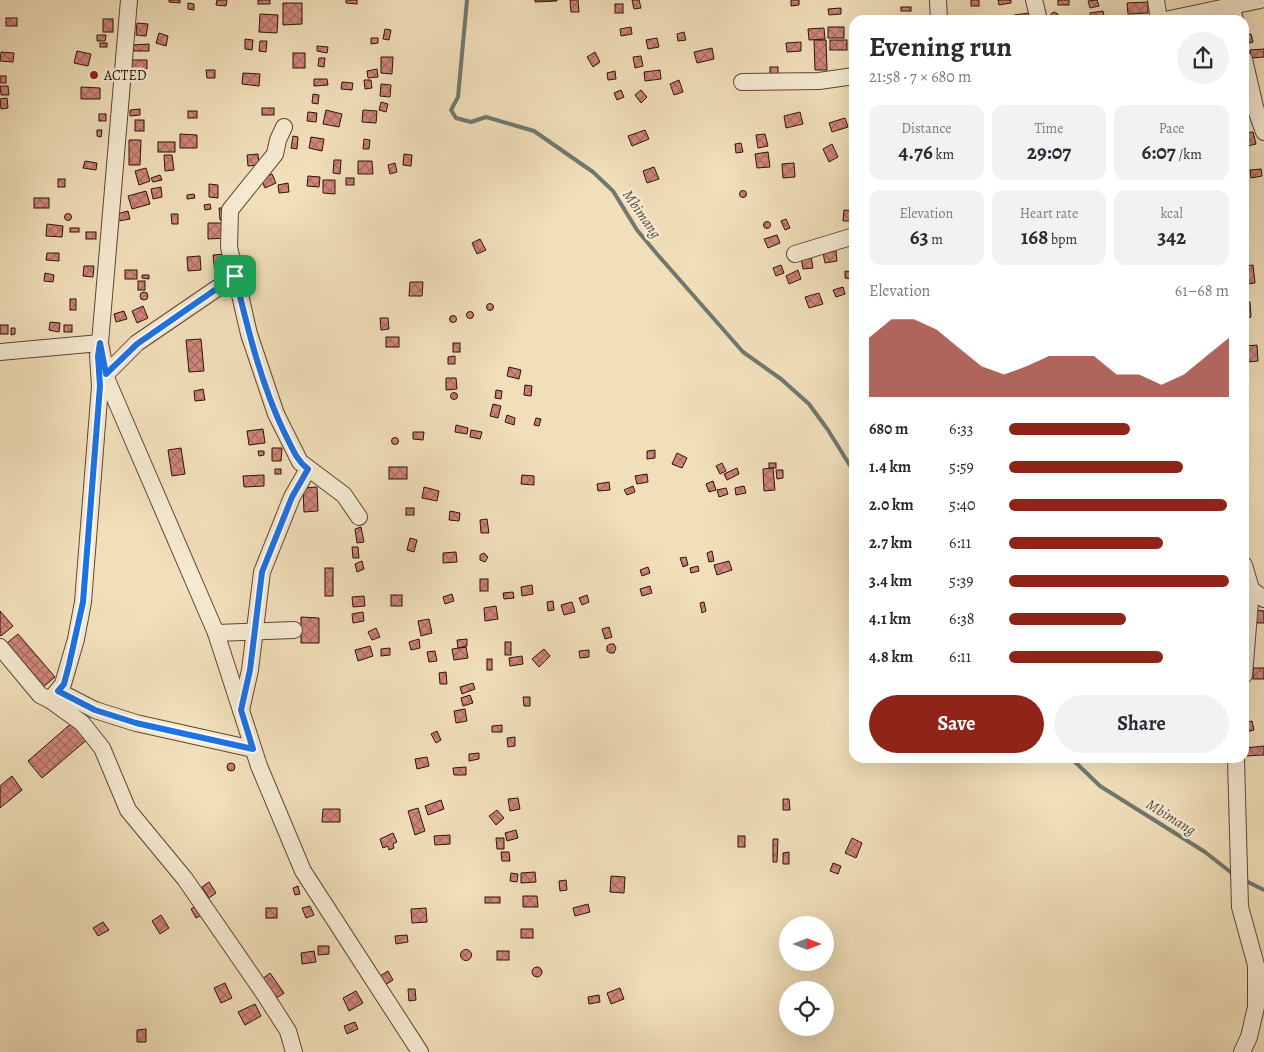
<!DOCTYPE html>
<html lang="en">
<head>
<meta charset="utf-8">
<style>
  :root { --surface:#fff; --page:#f2f2f3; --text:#2b2b33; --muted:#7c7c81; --accent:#8f2418 }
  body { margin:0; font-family:Alegreya,serif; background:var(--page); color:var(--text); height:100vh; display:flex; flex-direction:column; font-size:19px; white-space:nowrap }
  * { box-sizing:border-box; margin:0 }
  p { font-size:16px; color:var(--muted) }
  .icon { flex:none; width:28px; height:28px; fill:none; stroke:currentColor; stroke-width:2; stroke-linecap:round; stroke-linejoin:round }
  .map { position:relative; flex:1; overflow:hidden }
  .details { position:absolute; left:849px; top:15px; width:400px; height:748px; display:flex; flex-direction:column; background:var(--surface); border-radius:15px; box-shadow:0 5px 20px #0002 }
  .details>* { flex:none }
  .needle { width:32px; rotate:90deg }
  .controls { position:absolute; left:779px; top:916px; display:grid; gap:10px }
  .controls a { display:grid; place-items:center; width:55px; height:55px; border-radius:50%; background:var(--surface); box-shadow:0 5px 20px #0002; font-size:25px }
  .pin { position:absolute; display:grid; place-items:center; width:42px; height:42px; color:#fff; margin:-21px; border-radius:10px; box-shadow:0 2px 8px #0006 }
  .round { display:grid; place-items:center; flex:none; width:52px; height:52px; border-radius:26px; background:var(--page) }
  .summary { display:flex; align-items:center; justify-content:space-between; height:85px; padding:0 20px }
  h1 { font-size:28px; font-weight:600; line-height:38px }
  .metrics { display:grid; grid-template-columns:repeat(3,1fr); gap:8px; height:85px; padding:5px 20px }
  .metrics div { display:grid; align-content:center; border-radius:12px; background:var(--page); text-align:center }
  .metrics b { font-size:21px; font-weight:600 }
  .metrics small { font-size:14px; font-weight:400 }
  .metrics p { font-size:14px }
  .chart { height:140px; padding:10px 20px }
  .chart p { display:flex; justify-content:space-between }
  .chart svg { width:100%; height:90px; margin-top:5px; fill:var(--accent); opacity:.7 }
  .button { display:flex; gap:10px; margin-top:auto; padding:10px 20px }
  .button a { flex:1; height:58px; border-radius:30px; background:var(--accent); color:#fff; font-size:20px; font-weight:600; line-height:58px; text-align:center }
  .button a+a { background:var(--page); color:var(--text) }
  ul { padding:0 20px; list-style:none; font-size:16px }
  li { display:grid; grid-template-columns:80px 60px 1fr; align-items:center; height:38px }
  li i { height:12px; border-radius:6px; background:var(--accent) }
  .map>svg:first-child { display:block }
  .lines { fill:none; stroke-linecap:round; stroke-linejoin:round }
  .stream { stroke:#707870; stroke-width:4 }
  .building { fill:url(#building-cross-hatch); stroke:#2e1305 }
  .minor-casing { stroke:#5f4632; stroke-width:18 }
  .minor { stroke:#f6ead2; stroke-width:16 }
  .route-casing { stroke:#fff; stroke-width:10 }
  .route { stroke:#1a73e8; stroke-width:6 }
  .poi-dot { fill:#8f2418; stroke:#f6ead2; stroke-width:2 }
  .labels { text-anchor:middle; stroke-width:5; stroke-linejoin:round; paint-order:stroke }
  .poi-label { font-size:14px; fill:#2e1305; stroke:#f6ead2; text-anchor:start }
  .water-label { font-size:15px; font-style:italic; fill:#544e43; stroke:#f6ead2 }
</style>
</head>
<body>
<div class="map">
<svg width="1264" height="1052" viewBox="0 0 1264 1052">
  <defs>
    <pattern id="building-cross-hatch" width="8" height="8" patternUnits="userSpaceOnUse" patternTransform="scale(1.25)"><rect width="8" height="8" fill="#d0867c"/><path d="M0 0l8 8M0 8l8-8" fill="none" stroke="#a96c64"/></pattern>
  </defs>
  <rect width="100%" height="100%" fill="#f1dfba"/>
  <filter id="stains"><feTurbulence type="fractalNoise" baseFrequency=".004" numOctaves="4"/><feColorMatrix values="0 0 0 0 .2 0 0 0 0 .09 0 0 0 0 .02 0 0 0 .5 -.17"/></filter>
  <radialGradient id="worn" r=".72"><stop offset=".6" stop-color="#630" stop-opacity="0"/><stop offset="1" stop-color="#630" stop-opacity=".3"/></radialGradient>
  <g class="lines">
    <g class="stream">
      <path d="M467,0L458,97L451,110L456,118L471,122L486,117L534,131L593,172L613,191L637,230L657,254L743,352L781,379L809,404L828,430L854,472"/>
      <path d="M1071,758L1100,786L1205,852L1233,874"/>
      <path d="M1244,880L1264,890"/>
    </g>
  </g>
  <g class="building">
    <path d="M169,0H180V3L169,2Z"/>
    <path d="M217,0H227L226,6L216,5Z"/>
    <rect x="258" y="0" width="12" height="4"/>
    <path d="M346,0H357V4L346,3Z"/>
    <path d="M535,0H557V1L535,2Z"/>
    <path d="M570,0H578L579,12H571Z"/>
    <path d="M632,0H639L641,8L634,9Z"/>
    <path d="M791,0H799V5L791,6Z"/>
    <rect x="971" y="0" width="8" height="6"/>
    <path d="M998,0H1011V3L999,5Z"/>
    <rect x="1058" y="0" width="11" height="5"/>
    <path d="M1097,0L1099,6L1090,8L1088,1Z"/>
    <path d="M1148,2V13L1128,14L1127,3Z"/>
    <path d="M188,3L194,4V10L188,9Z"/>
    <path d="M283,3H302V24L283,25Z"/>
    <rect x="615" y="4" width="8" height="9"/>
    <rect x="901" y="7" width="10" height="4"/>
    <path d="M841,8V14L829,15L828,9Z"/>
    <path d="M1103,11L1105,20H1091L1090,13Z"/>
    <path d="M1054,12L1058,14V20H1050L1051,14Z"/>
    <path d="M1029,13L1030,20H1014V15Z"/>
    <path d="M260,14L278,15L277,33L259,32Z"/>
    <path d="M899,16L900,20H892L891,18Z"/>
    <rect x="6" y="18" width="11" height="8"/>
    <rect x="917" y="18" width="12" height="2"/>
    <rect x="103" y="19" width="10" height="13"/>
    <path d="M137,23L148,24L146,36L136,35Z"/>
    <path d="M631,27L632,34L621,36L620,29Z"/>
    <rect x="828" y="27" width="16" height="11"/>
    <path d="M824,28L825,39L809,40L808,29Z"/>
    <path d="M385,29L391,30L389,40L383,39Z"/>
    <path d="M684,32L686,40L678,41L677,34Z"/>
    <path d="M159,33L168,36L166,46L156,43Z"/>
    <path d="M1251,34L1253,42L1245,44L1244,36Z"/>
    <path d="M97,35H106L105,41H97Z"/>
    <path d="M371,38H378V43L371,44Z"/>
    <path d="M657,38L659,47L648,49L646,40Z"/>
    <path d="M245,39L253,40L252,50L245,49Z"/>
    <path d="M814,40H826L827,70H815Z"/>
    <rect x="830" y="40" width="17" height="10"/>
    <path d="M260,41H267L266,52L259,51Z"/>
    <path d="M801,42V51L787,52L786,43Z"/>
    <rect x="100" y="43" width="7" height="4"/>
    <path d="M149,44V51H134L133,45Z"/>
    <path d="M317,46L328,47L327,53L317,51Z"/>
    <path d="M712,48L714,59L697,63L694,52Z"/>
    <path d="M1264,49V57L1251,58L1250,50Z"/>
    <path d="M77,51L91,54L88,66L74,63Z"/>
    <path d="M1,52L14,53L13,62L0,61Z"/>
    <path d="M595,52L600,62L593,67L587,57Z"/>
    <rect x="293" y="53" width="12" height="15"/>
    <path d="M641,56L643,66L635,68L633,57Z"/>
    <path d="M381,57H393L392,74L381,73Z"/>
    <path d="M319,58H325L324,67L318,66Z"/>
    <path d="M131,60H147V69L130,68Z"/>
    <rect x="770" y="67" width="8" height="7"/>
    <path d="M377,69L378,77L368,78L367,71Z"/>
    <path d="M206,70H215V78H207Z"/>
    <path d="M660,70L661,79L645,81L644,72Z"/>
    <path d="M615,71L616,79L608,80L607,73Z"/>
    <path d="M243,73L260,74L259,86L242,84Z"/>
    <rect x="0" y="76" width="6" height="7"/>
    <path d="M314,79H327L328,85L314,86Z"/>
    <path d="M364,80H371L372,88L365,89Z"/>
    <path d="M679,80L683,92L674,95L670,84Z"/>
    <path d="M342,82L353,83L352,90L341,89Z"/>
    <path d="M381,84L391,85L390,97L380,96Z"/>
    <path d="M0,86H8L9,95H1Z"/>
    <path d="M81,87L100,88V99H81Z"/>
    <path d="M621,90L624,97L617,100L614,93Z"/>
    <path d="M641,90L647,97L641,103L635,95Z"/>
    <path d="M313,94L319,95L318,104L312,103Z"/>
    <path d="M7,98L8,108L1,109L0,99Z"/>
    <path d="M381,102L388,104L386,112L379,110Z"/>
    <rect x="262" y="108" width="12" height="7"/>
    <path d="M140,109V115L130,116V110Z"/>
    <path d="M326,110L342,114L339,127L323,124Z"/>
    <path d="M363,110L377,111L376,123L362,122Z"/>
    <rect x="188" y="111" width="9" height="7"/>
    <path d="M308,112L317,113L316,122L307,121Z"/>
    <path d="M800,112L803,124L786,128L784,116Z"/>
    <rect x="99" y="114" width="7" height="7"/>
    <path d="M845,118L848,127L832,132L829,123Z"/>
    <rect x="135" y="120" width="9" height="11"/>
    <path d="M97,130H102L101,137L97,136Z"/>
    <path d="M645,130L649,139L632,146L628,136Z"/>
    <path d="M1253,132L1256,144L1244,147V133Z"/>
    <path d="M180,134L197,135V148H180Z"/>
    <path d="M765,134L768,146L758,148L756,135Z"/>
    <path d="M293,136L298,137L297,149L291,148Z"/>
    <path d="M311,137L324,139L322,151L309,148Z"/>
    <path d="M364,139L370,140L369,149H363Z"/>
    <path d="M129,140H141L140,165H129Z"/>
    <rect x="158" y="142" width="17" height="10"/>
    <path d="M741,143L743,152L736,153L735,144Z"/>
    <path d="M832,144L838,157L829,162L823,149Z"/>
    <path d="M768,152L770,167L757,168L755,154Z"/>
    <path d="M258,154L259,165L248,166L247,155Z"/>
    <path d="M404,154L412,155L411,166L403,165Z"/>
    <path d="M164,155H172L174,170L165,171Z"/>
    <path d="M334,160H341L340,174L333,173Z"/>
    <path d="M85,161L97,163L96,170L83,168Z"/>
    <path d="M358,161H372L373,174H358Z"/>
    <path d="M395,163L397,172L390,174L388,165Z"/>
    <path d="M794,163L795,177L783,178L782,164Z"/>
    <path d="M654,167L659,179L647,183L643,171Z"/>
    <path d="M146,168L150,181L139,185L135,171Z"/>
    <path d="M1261,169L1262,176L1251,178L1250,170Z"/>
    <path d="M272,174L276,183L265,188L261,179Z"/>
    <path d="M160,175L162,180L153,182L151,178Z"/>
    <path d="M308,176L320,177L319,187L307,186Z"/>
    <rect x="346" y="178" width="8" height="7"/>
    <rect x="58" y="179" width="7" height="8"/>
    <path d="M323,180H335V194L323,193Z"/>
    <path d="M288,183L289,192L279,193L278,185Z"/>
    <path d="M209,184L218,185V198L209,197Z"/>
    <path d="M161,187L162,197L153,199L151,189Z"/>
    <circle cx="743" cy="194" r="3.5"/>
    <path d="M146,191L150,204L132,209L128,196Z"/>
    <path d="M194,194L195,198L187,199V195Z"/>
    <rect x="34" y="198" width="15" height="10"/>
    <path d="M210,204L211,209L205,210L204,205Z"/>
    <path d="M219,208H225L227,220H220Z"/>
    <path d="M844,210L854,211V221H843Z"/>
    <path d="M128,211L130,219L118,221L117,214Z"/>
    <circle cx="68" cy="217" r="3.5"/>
    <path d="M171,214H178V224H172Z"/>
    <path d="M786,219L790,228L785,230L781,221Z"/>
    <circle cx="767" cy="225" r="3.5"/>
    <path d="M208,223H227L228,238L208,239Z"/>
    <path d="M47,224L63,226L62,237L46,236Z"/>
    <rect x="70" y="228" width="9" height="4"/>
    <rect x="86" y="232" width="10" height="7"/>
    <path d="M777,235L780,243L768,248L764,239Z"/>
    <path d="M480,239L486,250L477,254L472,243Z"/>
    <path d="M836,251L837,261L825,263L823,253Z"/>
    <path d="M47,253H59V261L46,260Z"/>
    <path d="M227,254L229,271L215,273L213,255Z"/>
    <path d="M200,256L201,270L188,271L187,257Z"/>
    <path d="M811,256L813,268L803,269L801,258Z"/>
    <path d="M1244,259H1246L1247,266L1253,265L1255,283L1246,284V281H1244Z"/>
    <path d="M781,265L784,273L776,276L773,268Z"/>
    <path d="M84,266H94L93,277L83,276Z"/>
    <rect x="125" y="270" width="12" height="9"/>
    <path d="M798,270L801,279L789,284L786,276Z"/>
    <path d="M845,271L854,272V279L845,278Z"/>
    <path d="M45,273L54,275L53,282L44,281Z"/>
    <path d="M142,275H149V279L142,278Z"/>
    <rect x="138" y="281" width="7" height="9"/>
    <path d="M410,282H423L422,296H409Z"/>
    <path d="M843,287L845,294L836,297L833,290Z"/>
    <circle cx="144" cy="296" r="4"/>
    <path d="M819,293L823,304L809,308L805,297Z"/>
    <rect x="70" y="299" width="6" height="11"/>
    <path d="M1244,302H1250L1251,317L1244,318Z"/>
    <circle cx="490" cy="307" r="3.5"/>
    <path d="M143,306L148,318L137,323L132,311Z"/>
    <path d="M124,311L127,319L116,322L114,314Z"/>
    <circle cx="470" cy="315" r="3.5"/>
    <circle cx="453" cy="319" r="3.5"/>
    <path d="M380,318H388L389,329L381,330Z"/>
    <path d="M50,322L60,323L59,332L49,330Z"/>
    <rect x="0" y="325" width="8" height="9"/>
    <rect x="64" y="325" width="8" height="7"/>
    <path d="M11,328H15V334L11,335Z"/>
    <rect x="386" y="337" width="13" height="10"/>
    <path d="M201,339L204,371L189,372L186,340Z"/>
    <rect x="453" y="343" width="7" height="9"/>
    <path d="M1257,345L1258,361L1248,362L1246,346Z"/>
    <path d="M455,356V364H448V357Z"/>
    <path d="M509,367L521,370L519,379L507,376Z"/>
    <path d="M446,378H456L457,389L446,390Z"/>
    <path d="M525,385L532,386L531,396L524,395Z"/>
    <path d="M203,389L205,400L195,401L194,391Z"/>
    <path d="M496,390L502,391L501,399L495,398Z"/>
    <circle cx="454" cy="396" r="3.5"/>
    <path d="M493,404L501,406L498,418L490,416Z"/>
    <path d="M507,415L515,418L514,425L505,422Z"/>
    <path d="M536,418L541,419L539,426L534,425Z"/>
    <path d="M456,425L468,428L467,434L455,432Z"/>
    <path d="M263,429L265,443L249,445L247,431Z"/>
    <path d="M471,430L482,432L480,439L470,437Z"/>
    <path d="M413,432H424L423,440L413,439Z"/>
    <circle cx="395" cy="441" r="3.5"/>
    <path d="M181,448L185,474L172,476L168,450Z"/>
    <path d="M272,448H282L281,461H272Z"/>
    <path d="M655,450V458L647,459V451Z"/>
    <path d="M258,451H264V455L259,456Z"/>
    <path d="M677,453L687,458L682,468L672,464Z"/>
    <path d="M722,463L726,471L720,474L716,466Z"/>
    <rect x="769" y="463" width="7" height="5"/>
    <rect x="389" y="467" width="18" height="12"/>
    <path d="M737,468L739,474L727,480L724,474Z"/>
    <path d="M773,468L775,490L764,491L763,469Z"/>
    <rect x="275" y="469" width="6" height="5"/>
    <path d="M776,470H783V478L777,479Z"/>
    <path d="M647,474L648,482L637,484L635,476Z"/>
    <path d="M264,475V486L244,487L243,476Z"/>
    <path d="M522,475L534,476V485L521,484Z"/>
    <path d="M713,481L716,490L709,492L706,484Z"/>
    <path d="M609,482L610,490L598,491L597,484Z"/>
    <path d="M633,486L635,492L627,495L624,490Z"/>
    <path d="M744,486L746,493L736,495L735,488Z"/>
    <path d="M317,487L318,511L304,512L303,488Z"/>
    <path d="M424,487L439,491L437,501L422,498Z"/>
    <path d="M726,488L728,494L719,497L717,490Z"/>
    <rect x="406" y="508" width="8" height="7"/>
    <path d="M450,511L460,513L459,521L449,520Z"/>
    <path d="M487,519L489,533H481L480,520Z"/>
    <path d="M361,527L364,542L357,543L355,529Z"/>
    <path d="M410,538L417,540L414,552L407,550Z"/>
    <path d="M352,547H358L359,558H353Z"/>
    <path d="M712,551L714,561L709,562L707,553Z"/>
    <path d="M456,552L457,562L443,563V553Z"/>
    <path d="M484,553L488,557L485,562L480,560V555Z"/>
    <path d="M686,557L688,565L683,567L680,558Z"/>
    <path d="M362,561L364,569L357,572L355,564Z"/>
    <path d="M729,561L732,570L717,575L714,565Z"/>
    <path d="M698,566L699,571L691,573L690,568Z"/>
    <path d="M648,567L650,573L642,576L640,570Z"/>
    <rect x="325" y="568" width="8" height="28"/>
    <rect x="480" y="579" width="8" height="12"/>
    <path d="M532,585L533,594L522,596L521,587Z"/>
    <path d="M650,586L652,593L642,596L640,589Z"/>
    <path d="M513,592L514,598L504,599L503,593Z"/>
    <path d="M452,594L454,601L445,604L443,597Z"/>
    <rect x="391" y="595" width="11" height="11"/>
    <path d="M587,595L589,602L582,605L579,598Z"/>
    <path d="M364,596L365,606L353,607L352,597Z"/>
    <path d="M553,601L554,610L548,611L547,602Z"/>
    <path d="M572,602L575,612L564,615L561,605Z"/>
    <path d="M704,602L706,611L702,613L700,603Z"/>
    <path d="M496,606L498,619L485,621L484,608Z"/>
    <path d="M1255,610L1264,611V623H1255Z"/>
    <path d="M0,611L13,626L1,636L0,635Z"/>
    <path d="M363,612L364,621L353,623L352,614Z"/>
    <path d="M301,617L319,618V643H301Z"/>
    <path d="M429,619L432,633L421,636L418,621Z"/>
    <path d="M609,627L612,637L605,639L602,629Z"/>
    <path d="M376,628L380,637L372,640L368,632Z"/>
    <path d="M18,634L55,677L43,687L7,643Z"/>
    <path d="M419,639L420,648L411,650L409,642Z"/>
    <path d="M467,639V646L458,648L457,640Z"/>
    <rect x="505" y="642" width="6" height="13"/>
    <path d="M610,644H614L616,648L614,653H610L607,651V646Z"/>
    <path d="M370,646L373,656L358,661L355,650Z"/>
    <path d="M466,647L468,658L454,660L452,649Z"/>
    <path d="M390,648V655L381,656V649Z"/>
    <path d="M544,649L550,656L539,667L532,659Z"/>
    <path d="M589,650V657L580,658L579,651Z"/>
    <path d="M435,651L437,661L429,662L427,652Z"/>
    <path d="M522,656L523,664L510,666L509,658Z"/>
    <rect x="487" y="659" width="5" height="11"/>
    <rect x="1253" y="668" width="11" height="11"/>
    <path d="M446,672L447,684H440L439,673Z"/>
    <path d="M473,683L475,689L462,694L460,687Z"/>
    <path d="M470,695L473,703L463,706L461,698Z"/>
    <path d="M523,697H530V706H524Z"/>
    <path d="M465,709L467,721L456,723L454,711Z"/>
    <path d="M74,721L89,738L42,778L28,761Z"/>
    <path d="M1252,721L1254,730L1246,732L1245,723Z"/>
    <path d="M502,725V732H492V726Z"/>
    <path d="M437,731L441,740L436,743L431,734Z"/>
    <path d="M515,737V746L508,747L507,738Z"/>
    <path d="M1264,746V755L1245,756V748Z"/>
    <path d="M479,753V759L469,761V754Z"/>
    <path d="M427,757L429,766L417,769L415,759Z"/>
    <circle cx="231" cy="767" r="4"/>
    <path d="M466,767V775H454L453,768Z"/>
    <path d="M12,776L22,790L0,808V786Z"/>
    <path d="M518,798L520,809L510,811L508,799Z"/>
    <path d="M783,799H789L790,810H783Z"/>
    <path d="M441,800L444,809L428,815L425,806Z"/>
    <path d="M418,808L425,831L415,835L408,811Z"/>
    <path d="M323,809H340V822H322Z"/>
    <path d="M497,810L504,818L496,825L489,816Z"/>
    <path d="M516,830L518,838L507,841L505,833Z"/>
    <path d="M393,833L397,842L393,844L394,848L389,850L388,846L383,848L380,839Z"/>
    <path d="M450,835V844L435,845L434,836Z"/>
    <rect x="738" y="836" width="7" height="11"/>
    <path d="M496,838H504V849H497Z"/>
    <path d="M852,838L862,843L856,858L845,853Z"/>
    <path d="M773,839H778L777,862H773Z"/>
    <path d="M501,852H509L510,861H502Z"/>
    <path d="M789,852V864H783V853Z"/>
    <path d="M833,863L841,866L838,874L830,871Z"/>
    <path d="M535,872L536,882L521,883V873Z"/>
    <path d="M511,873L518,874L517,882L510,881Z"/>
    <path d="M611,876L625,877L624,893L610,892Z"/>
    <path d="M566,880L567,890L560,891L559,881Z"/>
    <path d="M209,882L216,893L209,898L202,887Z"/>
    <path d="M298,886L300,894L295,895L293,888Z"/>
    <path d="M523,896H537L538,907H523Z"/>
    <rect x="485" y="897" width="15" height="6"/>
    <path d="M588,904L590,912L575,916L573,908Z"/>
    <path d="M198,905L203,914L196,918L191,909Z"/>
    <path d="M310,906L314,915L306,918L302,908Z"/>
    <rect x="266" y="908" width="11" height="10"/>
    <path d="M426,908L427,922L412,923L411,909Z"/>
    <path d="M161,915L169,928L160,934L152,921Z"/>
    <path d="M103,922L109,930L98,936L93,928Z"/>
    <rect x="521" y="929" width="12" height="9"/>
    <path d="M407,935L408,942L396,944L395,936Z"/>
    <path d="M318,946H329V954L318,955Z"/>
    <circle cx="466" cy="955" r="5.5"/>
    <path d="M314,951L316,962L302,964L301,953Z"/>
    <rect x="497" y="951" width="12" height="9"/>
    <circle cx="537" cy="972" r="5"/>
    <path d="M388,971L393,980L385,985L380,976Z"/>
    <path d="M270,973L284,993L275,999L261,980Z"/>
    <path d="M225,983L232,998L221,1003L214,988Z"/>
    <path d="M620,988L624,999L611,1004L607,993Z"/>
    <path d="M408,989H415L416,1000L409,1001Z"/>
    <path d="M356,991L363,1003L349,1011L343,998Z"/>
    <path d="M599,995L600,1002L589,1004L588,997Z"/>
    <path d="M255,1004L261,1016L245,1025L238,1012Z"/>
    <path d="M355,1022L358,1029L347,1034L344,1026Z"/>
    <path d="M146,1029V1042H137V1030Z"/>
  </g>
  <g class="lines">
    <defs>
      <g id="minor">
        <path d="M129,0L100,343L107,380L216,633L259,766L303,871L420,1052"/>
        <path d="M938,0L939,20"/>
        <path d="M1034,0L1039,20"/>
        <path d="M1156,0L1159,20"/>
        <path d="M1230,0L1235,20"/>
        <path d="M1165,20L1260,0"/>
        <path d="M1244,59L1255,107L1264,132"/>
        <path d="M742,82L819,81L854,76"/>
        <path d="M284,127L278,140L275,154L230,210L229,247L249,334L276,414L300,462L344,495L359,517"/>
        <path d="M795,254L854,236"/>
        <path d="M0,352L100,343L98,356L100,386L83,602L76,639L63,684L50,700"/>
        <path d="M106,374L137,343L235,276"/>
        <path d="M1244,565L1251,589L1264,599"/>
        <path d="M216,633L294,630"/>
        <path d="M0,647L40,695L50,700L82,723L102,748L128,810L185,879L265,995L288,1031L294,1052"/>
        <path d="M1244,675L1251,589"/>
        <path d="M58,691L95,710L136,723L253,749"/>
        <path d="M241,710L250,670L262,572L292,497L308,469"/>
        <path d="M1236,758L1240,907L1256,965V1007L1249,1037L1242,1052"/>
      </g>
    </defs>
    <use href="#minor" class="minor-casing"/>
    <use href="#minor" class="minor"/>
  </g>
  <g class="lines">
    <defs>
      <path id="route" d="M235,276C248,330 261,384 285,434C292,447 296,460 308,469L292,497L262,572L250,670L241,710L253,749L136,723L95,710L58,691L64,684L69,665L83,602L100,386L98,356L100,343L106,374L137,344Z"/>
    </defs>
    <use href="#route" class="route-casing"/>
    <use href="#route" class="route"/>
  </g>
  <circle class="poi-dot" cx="94" cy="75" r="5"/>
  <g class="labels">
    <g class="poi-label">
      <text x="104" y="80">ACTED</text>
    </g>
    <g class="water-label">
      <text transform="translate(642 214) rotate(55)" y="5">Mbimang</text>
      <text transform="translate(1171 817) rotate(32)" y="5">Mbimang</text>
    </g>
  </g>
  <rect width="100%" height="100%" filter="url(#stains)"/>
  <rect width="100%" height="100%" fill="url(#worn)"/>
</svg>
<div class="controls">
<a><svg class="needle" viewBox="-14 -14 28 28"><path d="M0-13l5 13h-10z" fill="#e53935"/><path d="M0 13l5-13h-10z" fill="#7c7c81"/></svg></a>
<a><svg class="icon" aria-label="locate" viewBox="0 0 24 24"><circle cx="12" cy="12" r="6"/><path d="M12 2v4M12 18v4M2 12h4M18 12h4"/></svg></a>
</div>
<div class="pin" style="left:235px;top:276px;background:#1e9e55"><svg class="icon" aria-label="arrive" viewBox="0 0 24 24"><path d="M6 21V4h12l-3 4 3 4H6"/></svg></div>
<section class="details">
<div class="summary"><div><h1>Evening run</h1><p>21:58 · 7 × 680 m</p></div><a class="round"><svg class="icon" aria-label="share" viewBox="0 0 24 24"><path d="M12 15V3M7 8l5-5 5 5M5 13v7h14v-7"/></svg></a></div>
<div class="metrics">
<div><p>Distance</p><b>4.76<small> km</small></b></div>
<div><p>Time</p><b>29:07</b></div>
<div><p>Pace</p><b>6:07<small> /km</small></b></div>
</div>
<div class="metrics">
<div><p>Elevation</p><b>63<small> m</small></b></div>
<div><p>Heart rate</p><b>168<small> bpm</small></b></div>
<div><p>kcal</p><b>342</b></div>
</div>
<div class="chart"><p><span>Elevation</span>61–68 m</p>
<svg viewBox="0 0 160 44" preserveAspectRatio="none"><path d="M0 44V15L10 6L20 6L30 11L40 20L50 29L60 33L70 29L80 24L90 24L100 24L110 33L120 33L130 38L140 33L150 24L160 15V44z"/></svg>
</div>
<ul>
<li><b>680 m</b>6:33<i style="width:55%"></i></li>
<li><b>1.4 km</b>5:59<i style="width:79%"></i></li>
<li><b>2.0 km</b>5:40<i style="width:99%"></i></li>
<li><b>2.7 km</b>6:11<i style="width:70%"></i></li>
<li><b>3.4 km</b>5:39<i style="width:100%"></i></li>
<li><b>4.1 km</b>6:38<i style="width:53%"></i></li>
<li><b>4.8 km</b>6:11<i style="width:70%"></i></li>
</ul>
<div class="button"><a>Save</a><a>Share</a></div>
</section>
</div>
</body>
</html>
